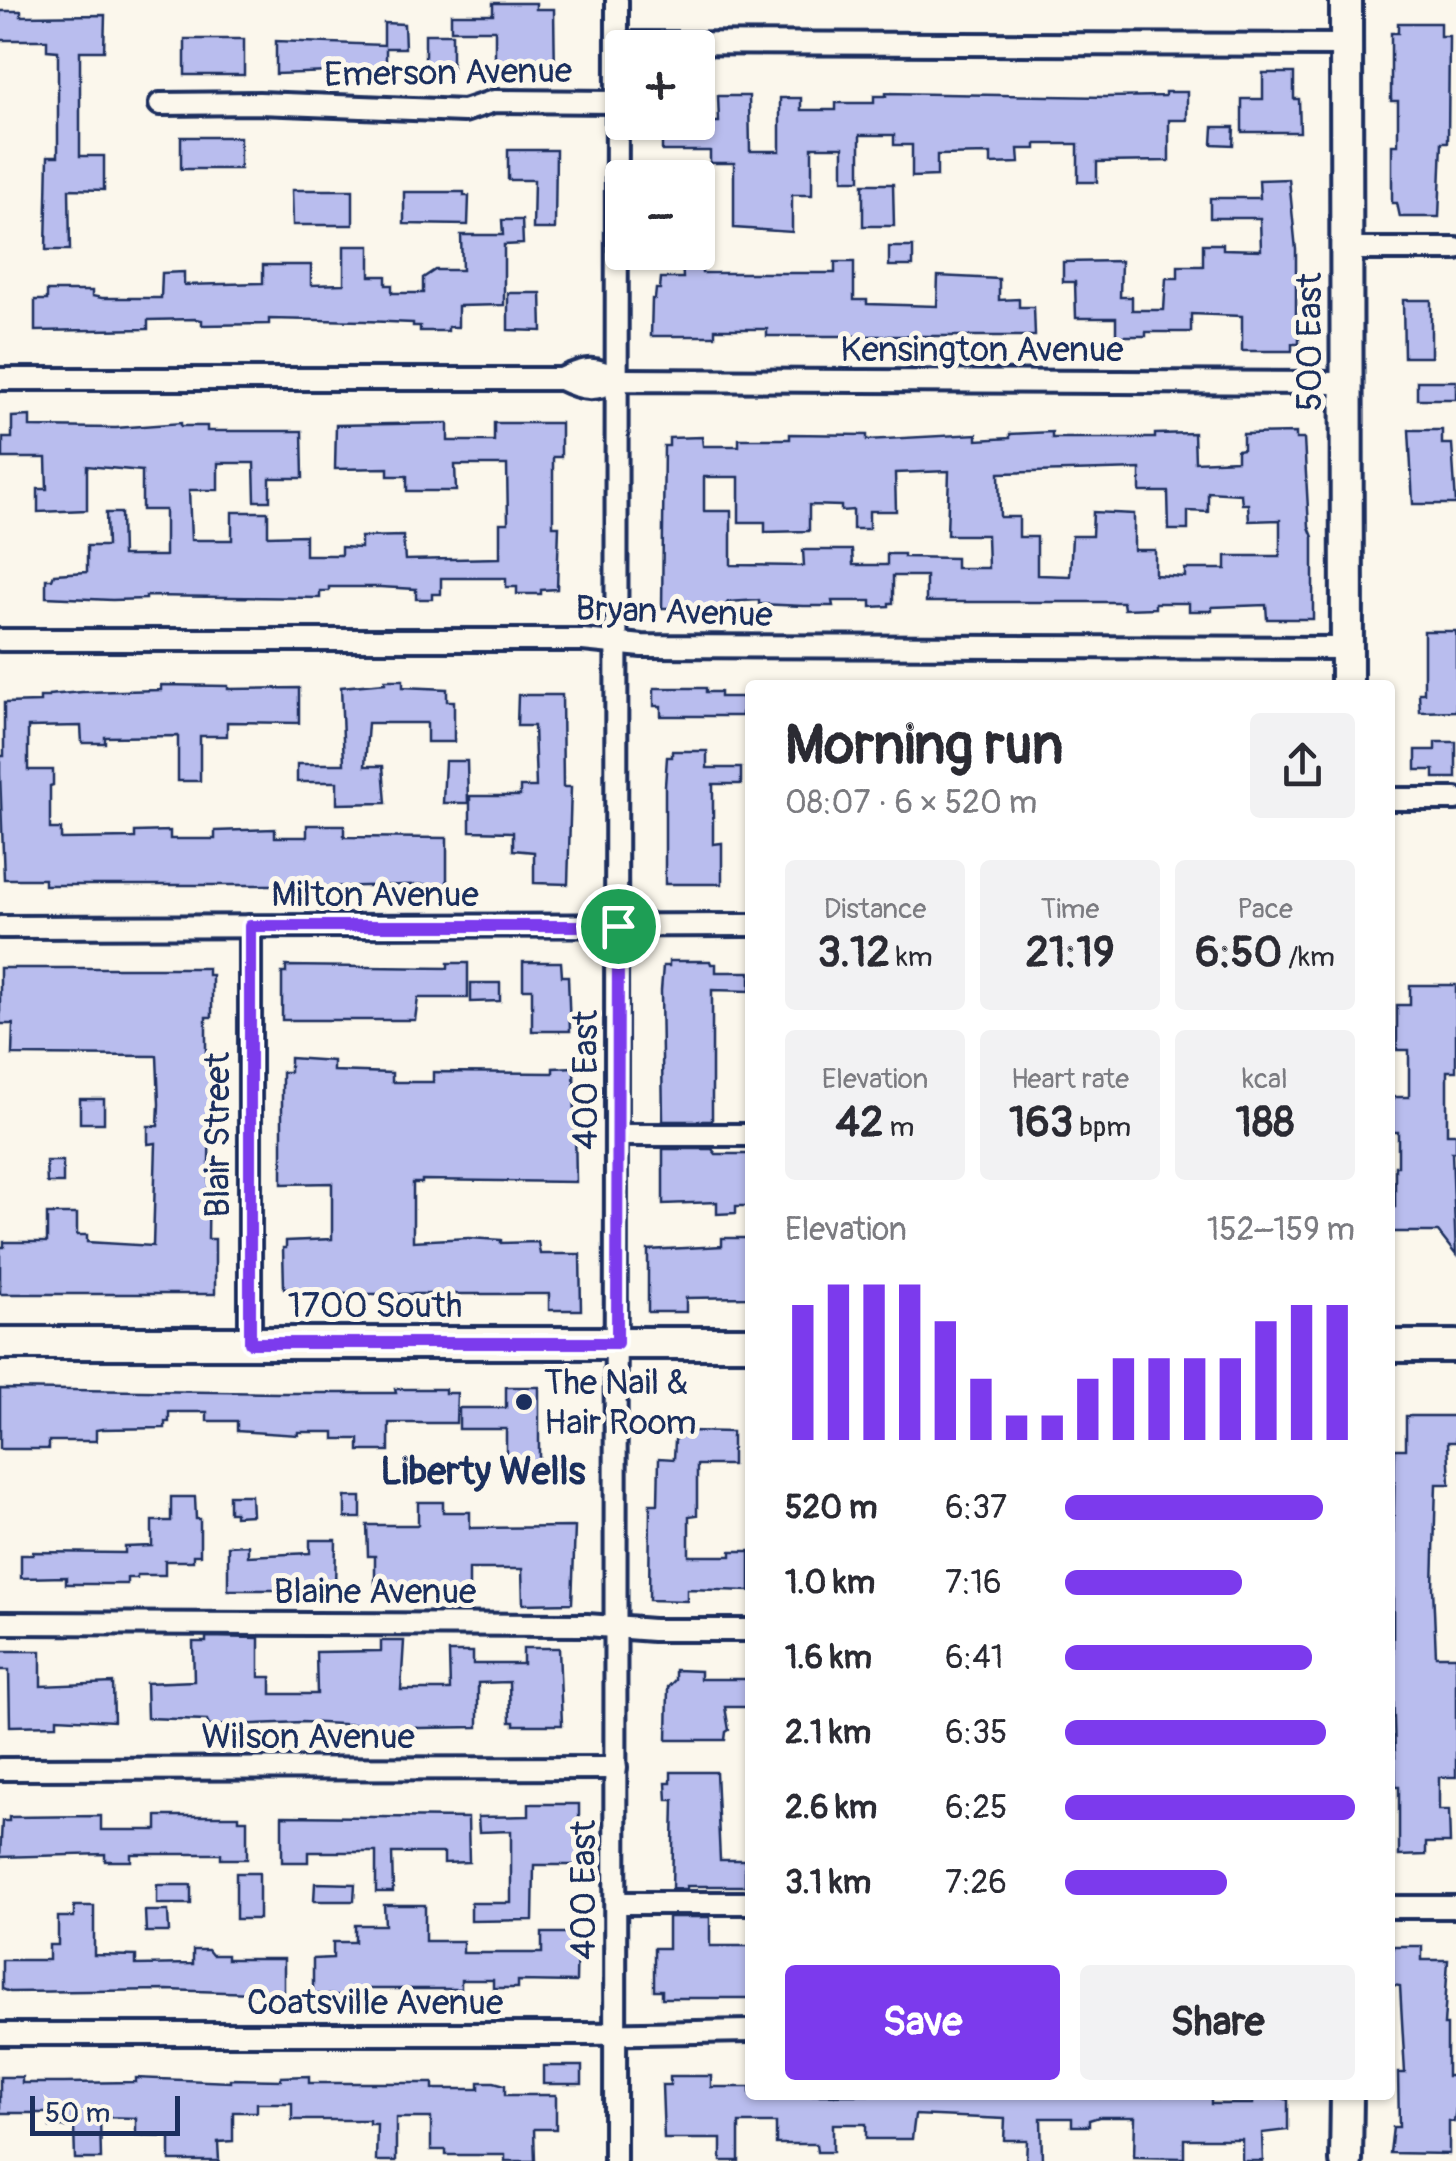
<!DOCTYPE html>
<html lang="en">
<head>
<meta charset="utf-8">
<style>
  :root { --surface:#fff; --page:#f2f2f3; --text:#2b2b33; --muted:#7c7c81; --accent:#7c3aed }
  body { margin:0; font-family:Pangolin,sans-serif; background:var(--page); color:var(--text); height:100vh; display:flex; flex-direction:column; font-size:38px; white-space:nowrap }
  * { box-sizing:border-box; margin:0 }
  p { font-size:32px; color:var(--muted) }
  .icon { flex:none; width:55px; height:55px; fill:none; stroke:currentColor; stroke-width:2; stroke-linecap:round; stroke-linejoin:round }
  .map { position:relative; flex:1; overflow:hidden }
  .panel { position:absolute; left:745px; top:680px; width:650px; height:1420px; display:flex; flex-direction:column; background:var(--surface); border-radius:10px; box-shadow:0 2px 8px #0004 }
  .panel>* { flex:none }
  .buttons { position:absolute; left:605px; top:30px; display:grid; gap:20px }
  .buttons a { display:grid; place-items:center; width:110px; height:110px; border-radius:10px; background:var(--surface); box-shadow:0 2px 8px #0004; font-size:50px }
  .scale { position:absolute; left:30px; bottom:25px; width:150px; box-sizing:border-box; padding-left:10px; border:5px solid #1b2f5e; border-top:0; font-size:28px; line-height:35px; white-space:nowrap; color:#1b2f5e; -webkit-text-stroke:8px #fbf7ec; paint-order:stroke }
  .pin { position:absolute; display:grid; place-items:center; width:85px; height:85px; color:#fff; margin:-42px; border:5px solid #fff; border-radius:50%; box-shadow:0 2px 10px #0007 }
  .round { display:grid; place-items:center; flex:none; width:105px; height:105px; border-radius:10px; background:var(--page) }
  .headline { display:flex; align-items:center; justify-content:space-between; height:170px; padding:0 40px }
  h1 { font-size:55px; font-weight:700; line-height:75px }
  .metrics { display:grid; grid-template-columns:repeat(3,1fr); gap:15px; height:170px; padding:10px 40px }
  .metrics div { display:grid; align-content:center; border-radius:10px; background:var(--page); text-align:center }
  .metrics b { font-size:42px; font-weight:700 }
  .metrics small { font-size:28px; font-weight:400 }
  .metrics p { font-size:28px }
  .chart { height:280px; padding:20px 40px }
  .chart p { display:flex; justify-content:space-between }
  .chart svg { width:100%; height:180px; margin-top:10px; stroke:var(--accent); stroke-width:6 }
  .primary-button { display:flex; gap:20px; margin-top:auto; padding:20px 40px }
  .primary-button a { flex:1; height:115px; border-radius:10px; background:var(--accent); color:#fff; font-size:40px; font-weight:700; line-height:115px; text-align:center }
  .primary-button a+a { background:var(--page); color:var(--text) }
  ul { padding:0 40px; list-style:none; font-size:32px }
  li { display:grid; grid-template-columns:160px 120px 1fr; align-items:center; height:75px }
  li i { height:25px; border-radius:12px; background:var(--accent) }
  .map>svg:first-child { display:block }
  .building { fill:#b9bdee; stroke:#1b2f5e; stroke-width:2.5; fill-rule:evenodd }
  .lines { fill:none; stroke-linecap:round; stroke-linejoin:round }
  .street-casing { stroke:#1b2f5e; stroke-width:28 }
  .secondary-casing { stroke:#1b2f5e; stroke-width:38 }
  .street { stroke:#fbf7ec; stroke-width:20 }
  .secondary { stroke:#fbf7ec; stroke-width:30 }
  .route-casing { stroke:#fff; stroke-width:20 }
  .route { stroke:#7c3aed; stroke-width:12 }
  .poi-dot { fill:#1b2f5e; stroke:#fbf7ec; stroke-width:4 }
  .labels { text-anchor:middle; stroke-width:10; stroke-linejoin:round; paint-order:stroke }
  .street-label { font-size:35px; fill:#1b2f5e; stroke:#fbf7ec }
  .poi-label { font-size:35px; fill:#1b2f5e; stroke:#fbf7ec; text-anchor:start }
  .neighbourhood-label { font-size:38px; font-weight:bold; fill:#1b2f5e; stroke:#fbf7ec }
</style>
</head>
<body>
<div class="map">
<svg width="1456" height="2161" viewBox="0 0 1456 2161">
  <rect width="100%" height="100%" fill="#fbf7ec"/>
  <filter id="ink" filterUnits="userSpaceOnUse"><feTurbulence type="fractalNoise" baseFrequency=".01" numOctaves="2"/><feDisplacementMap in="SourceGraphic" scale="20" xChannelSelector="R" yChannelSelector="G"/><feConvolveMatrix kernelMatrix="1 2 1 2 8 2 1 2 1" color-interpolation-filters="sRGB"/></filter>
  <g filter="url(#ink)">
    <g class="building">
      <path d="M493,3H536V9H554L555,78H495V30H451V14H493Z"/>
      <path d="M0,11H21V16L105,15L104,51H80V156H104V190L69,189L70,250H46L48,156H58V51L47,50V40H0Z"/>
      <path d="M384,23L404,24L405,48H386V70L276,74V41L384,45Z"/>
      <path d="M1398,23H1440V36H1449L1448,142H1442L1439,217H1400L1397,203H1392V145H1398V101H1391V33H1398Z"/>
      <path d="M425,34H452V70L425,71Z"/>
      <rect x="185" y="39" width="59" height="36"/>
      <path d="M1263,73H1294V99H1299L1300,132H1242V99H1263Z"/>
      <path d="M1165,92H1187V120H1169V161L1097,162V182H1078V144H1036V149H1018L1019,163L991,164V154L937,155V176L912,177V145H894V135H860V180H843V147H812V195H792V232L734,228V163H710V151H662V122H719L718,96H749L750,151H780V98H801V110H836V103H874V96H886V93L1105,97L1165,96Z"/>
      <path d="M1213,127H1234L1233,145L1212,144Z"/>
      <rect x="181" y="137" width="59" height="32"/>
      <path d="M508,150H556L555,229H533L534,180H508Z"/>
      <path d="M1289,179L1296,250V319H1299V344H1292V351H1242V316L1191,314V332H1146V336H1116V318H1076L1075,282H1063V262L1121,261L1120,297H1132V310H1164L1166,278H1178V266H1203V244H1223V249L1261,250L1260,218H1210V198H1260L1259,180Z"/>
      <path d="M863,184H893L894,226H863Z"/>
      <path d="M292,190H353V225H293Z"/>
      <path d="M404,192H464V196H469L468,225L404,224Z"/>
      <path d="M502,220H522L523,244L504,245V305L458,306V327H448V331H420V326H413V323L364,321L269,319V324L202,325V320L195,319L148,320V329L35,331V300H47V291H92V296L102,298H161L162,273L184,272V285L263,283V265H311V285L344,284V246H370V276H386V285H392V293H423V278L435,270H462L461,235H503Z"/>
      <rect x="889" y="247" width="24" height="19"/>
      <path d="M682,258H702V273H835V262H854V300H867V304L937,306L938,276L999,279V300L1019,299V307H1034L1035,336H767V329H715V336H651L652,299H655L656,289H660L661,278H683Z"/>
      <path d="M508,293H541L542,331L508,330Z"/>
      <path d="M1403,300H1431V357H1404Z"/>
      <rect x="1417" y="381" width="39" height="18"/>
      <path d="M30,416V427L116,428L181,423V426H207V431H302L303,478H270V501H255L254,463H218V490H189L191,540H232V512H268V536L305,535V555H341V547L361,548V537L403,536L405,560L500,558V523H508L507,465H455L456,491H407V476H388V468L335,469L336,425L448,423V441H494V423H561V457H553V526H559L557,589L541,590V594H517V587H506V578H441V594H432V599H416V589L380,587H329V591H320V598L146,596V599L112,600L46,597V579H52L54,574L87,572V546H107L106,513H121L122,556H165V510H142V471L87,466V510L38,512V489H47L46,458H3V438H12V417Z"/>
      <path d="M1409,430H1442V444H1452L1456,504H1413Z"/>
      <path d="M1052,432V438H1155V434L1194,433L1195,462L1237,460V450L1243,449V434L1296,433V439H1304L1309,527L1313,537V619H1267L1266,605L1212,607V611H1189V603H1155V608L1124,609L1123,602H926V576H893V603H889V606L871,607V601H832L833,606H803L759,604V600L728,602L723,608H662L664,446H669V438L702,437L703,446H739V439H790V434L867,435V440L977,434V440L1010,438V434ZM1140,469V492H1168L1169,530H1188V511L1208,512V492L1241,494L1242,504H1248L1249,521L1280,520V556H1226V569H1185V577L1155,575V550H1134V514L1093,512L1092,536H1072L1070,576L1037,575V537H1019V517H1000L999,473ZM949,471L947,535H987L988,568H956V558L904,557V554H887V565H853L852,550H803L804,566L731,565V511H704V477H739V522H765V532L809,531V505L841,506V511L853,510V529H869V511H896L895,473Z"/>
      <path d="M1424,631H1456V711L1420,712L1419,693H1424Z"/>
      <path d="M385,680H403V687L447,689V701H454V742H427V723H368L365,766H383L386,803L337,804V782H297V764H344L341,687L385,683Z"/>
      <path d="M161,685L228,686V689L299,688V723L227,722V736H200V781H178V736L105,737V743H82L81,726L28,727V770H53V785L50,786V829H61V839L135,838V832L170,831V839H215V831L275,829V837H307V825H344V837L447,838V884L283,888V885H44V879H4L0,774V756H4V703L40,702V697H49V695L82,692L161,690Z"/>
      <path d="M654,688H706V692H720V697H742V716H661V706H654Z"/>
      <path d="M518,695H562L563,787H571L568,884L534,883V852L513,850V832L470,831V796H520V787H536L534,726H517Z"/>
      <path d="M1435,742H1456V778H1434V770H1416V750H1435Z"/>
      <path d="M672,751H707V768H741V784H713V844L722,843V884H665V786L667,757H672Z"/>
      <path d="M445,761H467L468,803H443Z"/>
      <path d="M669,961H710L711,964H716V972H750V991L712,990V1121H663L661,991L663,966H669Z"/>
      <path d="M523,962H561L562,976H568L570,1031H532V989H523Z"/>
      <path d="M448,963H468V998H418L415,1020H282V973H286V966L448,968Z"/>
      <path d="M0,968H208V975H212V1017H206V1059H209L210,1091L208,1239H215V1294H0V1247H4V1242H47V1214H77V1235H87V1242L153,1246L156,1143L148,1144V1126H158L159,1104L157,1056L12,1055L13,1024H0Z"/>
      <path d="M471,983H500V1001L471,1002Z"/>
      <path d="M1410,985H1456V1071H1447V1134H1456V1152H1452L1456,1255L1438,1232H1390V1207H1395V1166H1398V1132H1393V1097H1409V1050H1397V1005H1410Z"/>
      <path d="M290,1058L333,1061V1071L392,1073V1082H433V1072L553,1073V1068L574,1067L576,1182L422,1180V1183H413V1241L469,1238L501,1240V1243L538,1242L540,1254H580L581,1310H549V1294H288V1288H284L283,1248H286V1241L332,1239V1183L282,1184V1072H290Z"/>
      <rect x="80" y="1099" width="24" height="24"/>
      <path d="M663,1149H712L716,1154H750V1206H736V1213L717,1214V1202L663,1204Z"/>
      <path d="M46,1161H63V1183H47Z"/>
      <path d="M722,1238H745L749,1241V1297L686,1298V1312H648V1250L722,1246Z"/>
      <path d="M506,1387H539V1461H578V1479H506V1429H459V1408H506Z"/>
      <path d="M0,1389L280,1393H396L395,1389H445V1393H457L456,1423H389V1451H359V1439H334V1432H298V1435L237,1431V1421H207V1412H169V1422H165V1428L102,1429L96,1430V1441H49V1449H0Z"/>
      <path d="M1406,1416H1456V1442H1448L1450,1484H1436L1433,1587L1436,1656H1456V1777H1439V1810H1449L1450,1843H1426V1855L1399,1856V1787H1396L1393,1687V1558L1395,1449H1406Z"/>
      <path d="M689,1431L732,1432V1465H697V1515L689,1516V1556H731V1551H750V1591L687,1589V1601L649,1600L650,1504H658L659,1458L674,1459L675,1440Z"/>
      <path d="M229,1495H251L252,1515L235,1516V1512H229Z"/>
      <path d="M171,1497H195L196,1519H200V1555H193V1561H165V1575H137V1578H127V1584H66V1577L21,1578V1555H33V1552L125,1553V1547L152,1546V1521H171Z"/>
      <rect x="345" y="1497" width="16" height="21"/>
      <path d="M418,1502H443V1512H470V1528L575,1527L572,1603L523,1604L522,1569H469V1594L462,1596L375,1591V1556H368L367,1525H418Z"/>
      <path d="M310,1540H336L335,1590H228V1546L248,1545V1556L310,1553Z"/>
      <path d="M206,1637L259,1638V1677H271V1694H317L316,1652L381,1651V1641H404L401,1690H450L449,1652H473V1664H523V1648H559L562,1725H514V1722H510L509,1682L478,1683V1727L420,1728L302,1722L209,1726L207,1720L147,1718L146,1683L194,1681L193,1642H206Z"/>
      <path d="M0,1651H41V1686L113,1683L114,1721L57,1718V1725L10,1726L9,1670H0Z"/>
      <path d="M675,1670L700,1671V1679H750V1707H725L729,1730L726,1732L725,1740H667L668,1687L675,1680Z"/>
      <path d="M671,1772H716L720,1860H745V1886H687V1889H672L674,1800H667L666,1783H671Z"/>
      <path d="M529,1804H579V1865H534L533,1920L471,1921V1903H511V1831L479,1832L478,1817L529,1816Z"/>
      <path d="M101,1816V1830H157V1816H239V1820H247V1859H221V1854H131V1861H105V1854L0,1857L2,1821H9V1817Z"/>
      <path d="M282,1816L468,1818L469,1862L444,1863V1853H392L393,1892H376V1852H308V1862H282Z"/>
      <rect x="236" y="1873" width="23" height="46"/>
      <path d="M315,1883L355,1884L354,1901H314Z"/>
      <rect x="157" y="1885" width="34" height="19"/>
      <path d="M384,1905H425V1941H463V1953H542V1933H577L576,1982L518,1981V1988H493V1980H461V1989H366V1997L313,1994V1959L333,1958V1942H355V1925H385Z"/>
      <path d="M74,1906H94V1955L136,1956V1965L193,1964V1950H208L212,1955H227V1959H284V1994L167,1990L10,1992L2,1989V1960H49V1945H58V1917H74Z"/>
      <path d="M145,1911H168L169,1932H146Z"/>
      <path d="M668,1917H710V1946H750V1998H662V1990H654V1948H668Z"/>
      <path d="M1393,1946H1422V1960H1448L1444,2025H1447V2076H1456V2108L1454,2122L1449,2121V2154L1390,2153L1393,2127H1399L1398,2073H1405L1400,1986L1393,1985Z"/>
      <rect x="543" y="2066" width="39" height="18"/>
      <path d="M309,2076V2083H433V2089H479V2082H494L505,2085V2095H556V2129H534L535,2161H505V2155H446V2150H431V2118H396V2161H376L377,2124H369V2120H292V2103H257V2112H233V2141L218,2142L219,2161H170V2137L136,2136V2118L100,2117L101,2159H75L74,2127H50V2113H0V2077H22V2083H64L136,2082V2078L230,2082V2079L281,2080V2077Z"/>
      <path d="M670,2076H711V2087H750V2095H1211V2104H1253V2098H1283L1288,2100V2130L1262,2133L1263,2161H1242V2139H1184V2158L1134,2157L1135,2117H1099L1089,2120V2126H1072V2118H1041L1042,2161H1026L1027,2140H1004L1005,2119L915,2115L912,2139H866V2124H833V2152H817L816,2144H776V2123H739V2161H721V2139H664L662,2085H670Z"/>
    </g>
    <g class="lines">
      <defs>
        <g id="street">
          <path d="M617,43L1347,45"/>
          <path d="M160,104L259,103L464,111L494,101L616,102"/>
          <path d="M1347,249H1456"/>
          <path d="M0,379H561C583,390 595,392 617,380L1347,383"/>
          <path d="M561,379C585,368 596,365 617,380"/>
          <path d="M0,640H583L642,646L1347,648"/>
          <path d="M1390,799H1456"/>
          <path d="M250,926V1343"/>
          <path d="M0,927L750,925"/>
          <path d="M617,1135H750"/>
          <path d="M0,1623L587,1625L653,1630H750"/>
          <path d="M0,1769L616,1768"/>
          <path d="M616,1903H750"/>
          <path d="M1390,1907H1456"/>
          <path d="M0,2034H589L750,2031"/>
          <path d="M615,2161L617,0"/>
        </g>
        <g id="secondary">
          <path d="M1346,0L1347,685"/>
          <path d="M0,1343H750"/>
          <path d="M1390,1346H1456"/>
          <path d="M1346,2161L1347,2095"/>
        </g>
      </defs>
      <use href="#street" class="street-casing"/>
      <use href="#secondary" class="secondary-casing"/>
      <use href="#street" class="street"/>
      <use href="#secondary" class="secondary"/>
    </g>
  </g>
  <g class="lines" filter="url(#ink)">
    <defs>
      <path id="route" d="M250,926H618L617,1343H250Z"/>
    </defs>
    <use href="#route" class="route-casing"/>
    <use href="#route" class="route"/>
  </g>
  <circle class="poi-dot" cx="524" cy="1402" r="10"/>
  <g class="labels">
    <g class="street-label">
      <text transform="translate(448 72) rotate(-1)" y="12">Emerson Avenue</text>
      <text transform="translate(1309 342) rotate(-90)" y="12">500 East</text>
      <text x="982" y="361">Kensington Avenue</text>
      <text transform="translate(674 611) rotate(2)" y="12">Bryan Avenue</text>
      <text x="375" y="906">Milton Avenue</text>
      <text transform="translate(585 1080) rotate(-90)" y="12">400 East</text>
      <text transform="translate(217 1135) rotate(-90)" y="12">Blair Street</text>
      <text x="375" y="1317">1700 South</text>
      <text x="375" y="1603">Blaine Avenue</text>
      <text x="308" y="1748">Wilson Avenue</text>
      <text transform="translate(583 1890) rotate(-90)" y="12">400 East</text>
      <text x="375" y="2014">Coatsville Avenue</text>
    </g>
    <g class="poi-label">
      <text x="544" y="1394">The Nail &amp;<tspan x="544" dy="40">Hair Room</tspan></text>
    </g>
    <g class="neighbourhood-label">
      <text x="483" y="1484">Liberty Wells</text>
    </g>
  </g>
</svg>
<div class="buttons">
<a>+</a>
<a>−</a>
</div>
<div class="scale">50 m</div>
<div class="pin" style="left:618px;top:926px;background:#1e9e55"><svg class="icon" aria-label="arrive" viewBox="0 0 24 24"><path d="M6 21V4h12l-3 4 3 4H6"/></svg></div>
<section class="panel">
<div class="headline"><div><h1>Morning run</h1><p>08:07 · 6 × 520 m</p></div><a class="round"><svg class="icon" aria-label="share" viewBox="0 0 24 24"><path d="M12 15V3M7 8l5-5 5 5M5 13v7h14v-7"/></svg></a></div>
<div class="metrics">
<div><p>Distance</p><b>3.12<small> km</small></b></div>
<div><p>Time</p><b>21:19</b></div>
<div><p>Pace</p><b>6:50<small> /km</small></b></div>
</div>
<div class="metrics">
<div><p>Elevation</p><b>42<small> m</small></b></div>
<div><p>Heart rate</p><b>163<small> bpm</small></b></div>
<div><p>kcal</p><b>188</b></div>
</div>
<div class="chart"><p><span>Elevation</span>152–159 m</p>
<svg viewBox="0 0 160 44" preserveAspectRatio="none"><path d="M5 44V11M15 44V6M25 44V6M35 44V6M45 44V15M55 44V29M65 44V38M75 44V38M85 44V29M95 44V24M105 44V24M115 44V24M125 44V24M135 44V15M145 44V11M155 44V11"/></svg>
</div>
<ul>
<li><b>520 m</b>6:37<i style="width:89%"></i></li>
<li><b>1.0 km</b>7:16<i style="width:61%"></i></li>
<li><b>1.6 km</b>6:41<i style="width:85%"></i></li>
<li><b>2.1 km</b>6:35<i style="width:90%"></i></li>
<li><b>2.6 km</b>6:25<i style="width:100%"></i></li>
<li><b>3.1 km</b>7:26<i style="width:56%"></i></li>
</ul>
<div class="primary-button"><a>Save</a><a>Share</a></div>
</section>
</div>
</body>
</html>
